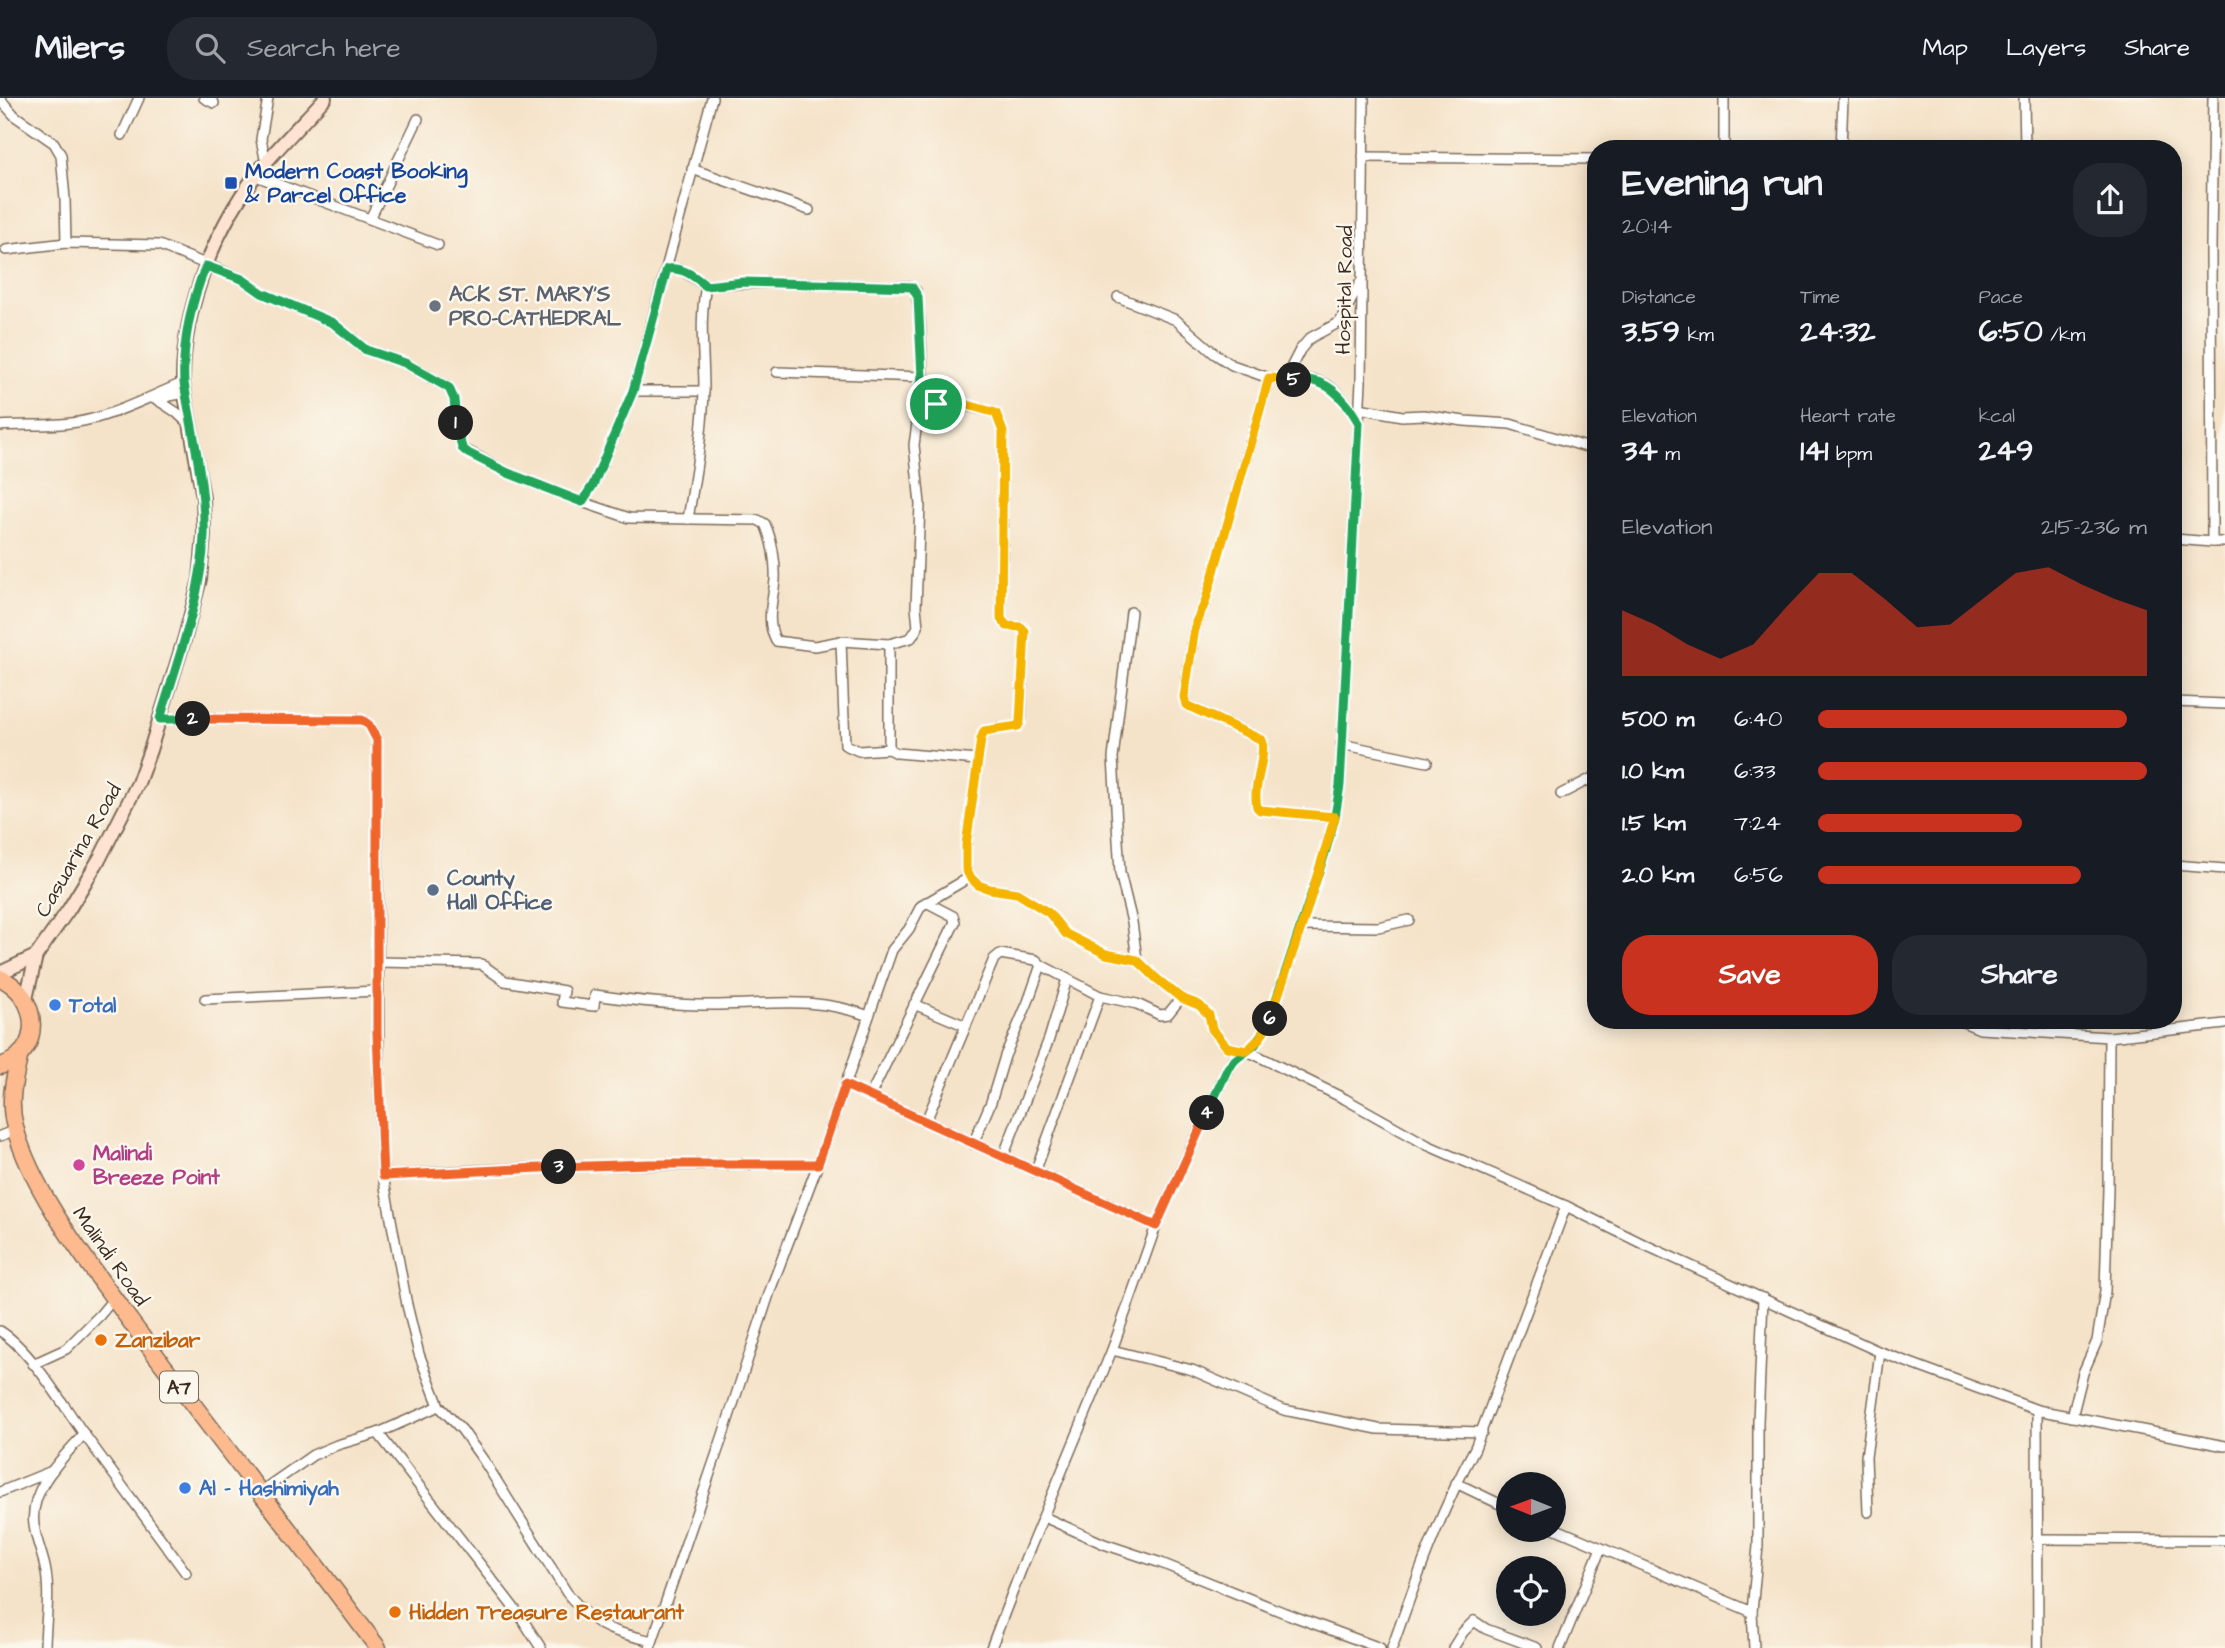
<!DOCTYPE html>
<html lang="en">
<head>
<meta charset="utf-8">
<style>
  :root { --surface:#171b24; --page:#242831; --text:#f1f3f6; --muted:#9ea1a6; --line:#363941; --accent:#c8321e }
  body { margin:0; font-family:"Architects Daughter",sans-serif; background:var(--page); color:var(--text); height:100vh; display:flex; flex-direction:column; font-size:26px; white-space:nowrap }
  * { box-sizing:border-box; margin:0 }
  p { font-size:23px; color:var(--muted) }
  .icon { flex:none; width:38px; height:38px; fill:none; stroke:currentColor; stroke-width:2; stroke-linecap:round; stroke-linejoin:round }
  .map { position:relative; flex:1; overflow:hidden }
  .panel { position:absolute; left:1587px; top:42px; width:595px; height:889px; display:flex; flex-direction:column; background:var(--surface); border-radius:28px; box-shadow:0 4px 18px #0003 }
  .panel>* { flex:none }
  .needle { width:46px; rotate:271deg }
  .tools { position:absolute; left:1496px; top:1374px; display:grid; gap:14px }
  .tools a { display:grid; place-items:center; width:70px; height:70px; border-radius:50%; background:var(--surface); box-shadow:0 4px 18px #0003; font-size:35px }
  .pin { position:absolute; display:grid; place-items:center; width:60px; height:60px; color:#fff; margin:-30px; border:4px solid #fff; border-radius:50%; box-shadow:0 2px 7px #0007 }
  .km { position:absolute; width:35px; height:35px; margin:-18px; border-radius:50%; background:#222; color:#fff; font-size:19px; line-height:35px; text-align:center }
  .round { display:grid; place-items:center; flex:none; width:74px; height:74px; border-radius:28px; background:var(--page) }
  .overview { display:flex; align-items:center; justify-content:space-between; height:119px; padding:0 35px }
  h1 { font-size:38px; font-weight:700; line-height:52px }
  .stats { display:grid; grid-template-columns:repeat(3,1fr); gap:10px; height:119px; padding:7px 35px }
  .stats div { display:grid; align-content:center }
  .stats b { font-size:30px; font-weight:700 }
  .stats small { font-size:19px; font-weight:400 }
  .stats p { font-size:19px }
  .chart { height:196px; padding:14px 35px }
  .chart p { display:flex; justify-content:space-between }
  .chart svg { width:100%; height:126px; margin-top:7px; fill:var(--accent); opacity:.7 }
  .action { display:flex; gap:14px; margin-top:auto; padding:14px 35px }
  .action a { flex:1; height:80px; border-radius:28px; background:var(--accent); color:#fff; font-size:28px; font-weight:700; line-height:80px; text-align:center }
  .action a+a { background:var(--page); color:var(--text) }
  ul { padding:0 35px; list-style:none; font-size:23px }
  li { display:grid; grid-template-columns:112px 84px 1fr; align-items:center; height:52px }
  li i { height:18px; border-radius:9px; background:var(--accent) }
  header { display:flex; align-items:center; gap:42px; box-sizing:border-box; height:98px; padding:0 35px; background:var(--surface); border-bottom:2px solid var(--line) }
  header strong { font-size:33px }
  nav { display:flex; gap:38px; margin-inline-start:auto; font-size:24px }
  .search { width:490px; height:63px; background:var(--page); display:flex; align-items:center; gap:18px; box-sizing:border-box; padding:0 24px; border-radius:28px; color:var(--muted); font-size:26px }
  .map>svg:first-child { display:block }
  .lines { fill:none; stroke-linecap:round; stroke-linejoin:round }
  .street-casing { stroke:#7c6b5a; stroke-width:12 }
  .secondary-casing { stroke:#7c6b5a; stroke-width:16 }
  .highway-casing { stroke:#7c6b5a; stroke-width:19 }
  .street { stroke:#fff; stroke-width:9 }
  .secondary { stroke:#fee3d2; stroke-width:12 }
  .highway { stroke:#fcba8e; stroke-width:16 }
  .split-1-casing { stroke:#fff; stroke-width:14 }
  .split-2-casing { stroke:#fff; stroke-width:14 }
  .split-3-casing { stroke:#fff; stroke-width:14 }
  .split-4-casing { stroke:#fff; stroke-width:14 }
  .split-5-casing { stroke:#fff; stroke-width:14 }
  .split-6-casing { stroke:#fff; stroke-width:14 }
  .split-7-casing { stroke:#fff; stroke-width:14 }
  .split-1 { stroke:#22a559; stroke-width:9 }
  .split-2 { stroke:#22a559; stroke-width:9 }
  .split-3 { stroke:#f0652b; stroke-width:9 }
  .split-4 { stroke:#f0652b; stroke-width:9 }
  .split-5 { stroke:#22a559; stroke-width:9 }
  .split-6 { stroke:#f5b400; stroke-width:9 }
  .split-7 { stroke:#f5b400; stroke-width:9 }
  .transit-dot { fill:#1a4fb4; stroke:#fbf7ec; stroke-width:2.5 }
  .worship-dot { fill:#6b7280; stroke:#fbf7ec; stroke-width:2.5 }
  .service-dot { fill:#5c6f8a; stroke:#fbf7ec; stroke-width:2.5 }
  .shop-dot { fill:#3f7fe0; stroke:#fbf7ec; stroke-width:2.5 }
  .hotel-dot { fill:#d1479c; stroke:#fbf7ec; stroke-width:2.5 }
  .food-dot { fill:#e8710a; stroke:#fbf7ec; stroke-width:2.5 }
  .labels { text-anchor:middle; stroke-width:5; stroke-linejoin:round; paint-order:stroke }
  .shield { fill:#fbf7ec; stroke:#75685c; stroke-width:2 }
  .shield-label { font-size:19px; font-weight:bold; fill:#3b2a1e }
  .transit-label { font-size:21px; font-weight:bold; fill:#164399; stroke:#fbf7ec; text-anchor:start }
  .street-label { font-size:21px; fill:#3b2a1e; stroke:#fbf7ec }
  .worship-label { font-size:21px; font-weight:bold; fill:#5b616d; stroke:#fbf7ec; text-anchor:start }
  .service-label { font-size:21px; font-weight:bold; fill:#4e5e75; stroke:#fbf7ec; text-anchor:start }
  .shop-label { font-size:21px; font-weight:bold; fill:#366cbe; stroke:#fbf7ec; text-anchor:start }
  .hotel-label { font-size:21px; font-weight:bold; fill:#b23c85; stroke:#fbf7ec; text-anchor:start }
  .food-label { font-size:21px; font-weight:bold; fill:#c56008; stroke:#fbf7ec; text-anchor:start }
</style>
</head>
<body>
<header>
<strong>Milers</strong>
<div class="search"><svg class="icon" aria-label="search" viewBox="0 0 24 24"><circle cx="10" cy="10" r="6"/><path d="M15 15l6 6"/></svg>Search here</div>
<nav><a>Map</a><a>Layers</a><a>Share</a></nav>
</header>
<div class="map">
<svg width="2225" height="1550" viewBox="0 0 2225 1550">
  <rect width="100%" height="100%" fill="#fbf7ec"/>
  <filter id="ink" filterUnits="userSpaceOnUse"><feTurbulence type="fractalNoise" baseFrequency=".0143" numOctaves="2"/><feDisplacementMap in="SourceGraphic" scale="14" xChannelSelector="R" yChannelSelector="G"/><feConvolveMatrix kernelMatrix="1 2 1 2 8 2 1 2 1" color-interpolation-filters="sRGB"/></filter>
  <filter id="wash" filterUnits="userSpaceOnUse"><feTurbulence type="fractalNoise" baseFrequency=".00686" numOctaves="4" result="noise"/><feDisplacementMap in="SourceGraphic" scale="28" xChannelSelector="R" yChannelSelector="G"/><feGaussianBlur stdDeviation="1.57" result="paint"/><feColorMatrix in="noise" values="0 0 0 0 0 0 0 0 0 0 0 0 0 0 0 0 0 1.4 0 .05"/><feComposite in="paint" operator="in"/></filter>
  <g filter="url(#wash)">
    <rect width="100%" height="100%" fill="#f5e3c9"/>
  </g>
  <g filter="url(#ink)">
    <g class="lines">
      <defs>
        <g id="street">
          <path d="M204,0L214,5"/>
          <path d="M1724,0V51"/>
          <path d="M2024,0L2025,51"/>
          <path d="M2213,0L2211,149L2212,444H2225"/>
          <path d="M0,1L15,18L54,45L61,57L65,101L66,145"/>
          <path d="M122,37L139,0"/>
          <path d="M1841,51L1843,0"/>
          <path d="M1363,59L1596,61"/>
          <path d="M266,65L261,41L268,0"/>
          <path d="M692,71L809,112"/>
          <path d="M256,78L438,147"/>
          <path d="M370,121L418,21"/>
          <path d="M6,152L66,145L159,147L242,181L262,195L333,225L366,252L405,265L449,290L454,301L457,333L462,350L508,375L582,404L593,387L633,293L712,0"/>
          <path d="M667,171H680L706,188C699,222 704,257 704,291C703,335 695,378 688,421"/>
          <path d="M1118,199L1176,222L1215,256L1232,267L1269,280"/>
          <path d="M777,274L923,279"/>
          <path d="M1284,283L1300,252L1310,240L1340,224L1360,185"/>
          <path d="M633,293H704"/>
          <path d="M154,301L185,295"/>
          <path d="M156,301L176,314L190,327"/>
          <path d="M912,310C948,304 962,306 996,315L1003,334L1001,521L1007,528L1021,529L1025,533L1021,618L1018,628L984,633L981,641L966,747V771L970,779L978,787L990,791L1017,795L1049,815L1066,836L1106,856L1137,862L1157,881L1181,900L1199,907L1209,917L1212,931L1227,949L1247,953L1260,959L1345,1001L1427,1047L1566,1108L1643,1146L1880,1254L2037,1312L2225,1348"/>
          <path d="M1359,310L1402,318L1424,317L1464,323L1510,326L1596,352"/>
          <path d="M0,328C31,326 62,329 92,321C124,313 153,297 183,285"/>
          <path d="M582,404L629,420L758,422L765,426C772,442 776,464 775,482C773,503 765,523 776,543L815,548L841,543L889,546L911,540L918,529L916,509L920,406L914,347L917,325L912,310L923,279L920,222L916,193L909,188C841,189 773,181 706,188"/>
          <path d="M2174,441L2212,444"/>
          <path d="M1131,514L1113,660L1120,775L1132,824L1137,862"/>
          <path d="M841,543L845,647L859,653L889,651L897,655L977,662"/>
          <path d="M889,546V651"/>
          <path d="M2174,604L2225,606"/>
          <path d="M160,621L362,622L369,627L377,642L379,998L383,1078L407,1207L419,1256L439,1308L462,1332L484,1363L567,1495C597,1531 608,1532 652,1543"/>
          <path d="M1341,646L1427,664"/>
          <path d="M1561,696L1596,678"/>
          <path d="M1335,719L1260,712L1257,709C1252,687 1266,665 1262,642L1186,607L1184,599L1196,524L1205,505L1269,280C1281,282 1291,281 1303,281C1330,280 1346,303 1358,323"/>
          <path d="M2174,767L2225,771"/>
          <path d="M1301,828L1378,829L1409,822"/>
          <path d="M377,864L481,866L505,883L564,893L562,904L594,908L595,897C636,903 679,908 719,907C776,906 813,898 869,918L818,1066L771,1190L722,1340L650,1550"/>
          <path d="M205,901L377,893"/>
          <path d="M914,906L966,928"/>
          <path d="M869,918L892,852L909,831L921,808L970,779"/>
          <path d="M1958,922L1980,931L2109,939L2225,926"/>
          <path d="M845,987L1156,1128"/>
          <path d="M870,998L955,824L953,818L926,804"/>
          <path d="M926,1023L994,861L1000,856L1036,862L1041,867L1100,898L1137,906L1160,917L1168,916L1181,900"/>
          <path d="M0,1038L16,1032"/>
          <path d="M973,1046L991,1004L1005,958L1028,904L1041,867"/>
          <path d="M1003,1059L1049,941L1067,881"/>
          <path d="M1035,1074L1100,898"/>
          <path d="M383,1078C528,1067 673,1066 818,1066"/>
          <path d="M0,1233C30,1251 63,1307 84,1336C62,1361 29,1390 34,1427C36,1442 42,1455 45,1469C51,1496 45,1523 45,1550"/>
          <path d="M1112,1252L1192,1272L1284,1312L1378,1331L1482,1334"/>
          <path d="M33,1266L66,1251L100,1217L114,1200"/>
          <path d="M2037,1312L2038,1550"/>
          <path d="M2072,1319L2083,1275L2097,1243L2105,1193L2108,1091L2109,939"/>
          <path d="M378,1335L521,1519L541,1550"/>
          <path d="M84,1336L186,1475"/>
          <path d="M1456,1385L1508,1410"/>
          <path d="M0,1394L52,1373"/>
          <path d="M260,1394L313,1357L337,1347L378,1335L439,1308"/>
          <path d="M1868,1414L1866,1359L1880,1254"/>
          <path d="M1044,1419L1104,1446L1161,1465L1285,1515L1380,1550"/>
          <path d="M1554,1430L1752,1514"/>
          <path d="M2037,1441L2225,1442"/>
          <path d="M991,1550L1021,1472L1112,1252L1156,1128L1197,1036L1228,970L1236,961L1255,947L1268,926L1325,755L1335,719L1340,687L1361,284L1364,0"/>
          <path d="M1392,1550C1416,1482 1440,1414 1475,1350L1566,1108"/>
          <path d="M1453,1550L1463,1534L1474,1523L1486,1531L1537,1550"/>
          <path d="M1560,1550L1601,1450"/>
          <path d="M1754,1550L1752,1514L1758,1448V1324L1763,1200"/>
        </g>
        <g id="secondary">
          <path d="M0,875L36,858"/>
          <path d="M26,901L36,858L69,811L101,758L138,685L150,652L185,539L200,481L204,437L203,400L183,285C182,208 218,121 267,63C286,41 306,21 325,0"/>
        </g>
        <g id="highway">
          <path d="M0,880C41,898 44,956 0,968"/>
          <path d="M20,956C14,981 8,1004 15,1029C31,1093 90,1167 128,1220C210,1331 296,1439 378,1550"/>
        </g>
      </defs>
      <use href="#street" class="street-casing"/>
      <use href="#secondary" class="secondary-casing"/>
      <use href="#highway" class="highway-casing"/>
      <use href="#street" class="street"/>
      <use href="#secondary" class="secondary"/>
      <use href="#highway" class="highway"/>
    </g>
  </g>
  <g class="lines" filter="url(#ink)">
    <defs>
      <path id="split-1" d="M456,325L462,350L468,355L508,375L582,404L593,387L633,293L667,171C683,169 694,178 706,188L743,184L912,189L918,199L922,279L912,310L936,306"/>
      <path id="split-2" d="M193,621H160C178,561 201,501 204,439C206,391 192,332 184,285C182,246 191,203 206,168L242,181L262,195L333,225L366,252L405,265L449,290L454,301L456,325"/>
      <path id="split-3" d="M193,621L362,622L369,627L377,642V935L383,1078L559,1069"/>
      <path id="split-4" d="M559,1069L649,1066H818L845,987L1156,1128L1207,1015"/>
      <path id="split-5" d="M1207,1015L1228,970L1236,961L1255,947L1268,926L1325,755L1335,719L1340,687L1359,325C1344,299 1326,278 1294,282"/>
      <path id="split-6" d="M1270,921L1305,818L1335,719L1260,712L1257,709C1252,687 1266,664 1262,642L1186,607L1184,599L1196,524L1205,505L1269,280L1294,282"/>
      <path id="split-7" d="M936,306H964L996,315L1003,334L1001,521L1007,528L1021,529L1025,533L1020,624L1018,628L984,633L981,641L966,747V771L970,779L978,787L990,791L1017,795L1049,815L1066,836L1106,856L1137,862L1157,881L1181,900L1199,907L1209,917L1212,931L1227,949L1247,953L1260,940L1270,921"/>
    </defs>
    <use href="#split-1" class="split-1-casing"/>
    <use href="#split-2" class="split-2-casing"/>
    <use href="#split-3" class="split-3-casing"/>
    <use href="#split-4" class="split-4-casing"/>
    <use href="#split-5" class="split-5-casing"/>
    <use href="#split-6" class="split-6-casing"/>
    <use href="#split-7" class="split-7-casing"/>
    <use href="#split-1" class="split-1"/>
    <use href="#split-2" class="split-2"/>
    <use href="#split-3" class="split-3"/>
    <use href="#split-4" class="split-4"/>
    <use href="#split-5" class="split-5"/>
    <use href="#split-6" class="split-6"/>
    <use href="#split-7" class="split-7"/>
  </g>
  <rect class="transit-dot" x="224" y="78" width="14" height="14" rx="3.5"/>
  <circle class="worship-dot" cx="435" cy="208" r="7"/>
  <circle class="service-dot" cx="433" cy="792" r="7"/>
  <g class="shop-dot">
    <circle cx="55" cy="907" r="7"/>
    <circle cx="185" cy="1390" r="7"/>
  </g>
  <circle class="hotel-dot" cx="79" cy="1067" r="7"/>
  <g class="food-dot">
    <circle cx="101" cy="1242" r="7"/>
    <circle cx="395" cy="1514" r="7"/>
  </g>
  <g class="labels">
    <rect class="shield" x="160" y="1273.5" width="38" height="31" rx="5"/>
    <g class="shield-label">
      <text x="179" y="1296">A7</text>
    </g>
    <g class="transit-label">
      <text x="245" y="80">Modern Coast Booking<tspan x="245" dy="24">&amp; Parcel Office</tspan></text>
    </g>
    <g class="street-label">
      <text transform="translate(1344 192) rotate(-89)" y="7">Hospital Road</text>
      <text transform="translate(78 752) rotate(-60)" y="7">Casuarina Road</text>
      <text transform="translate(111 1158) rotate(55)" y="7">Malindi Road</text>
    </g>
    <g class="worship-label">
      <text x="449" y="203">ACK ST. MARY'S<tspan x="449" dy="24">PRO-CATHEDRAL</tspan></text>
    </g>
    <g class="service-label">
      <text x="447" y="787">County<tspan x="447" dy="24">Hall Office</tspan></text>
    </g>
    <g class="shop-label">
      <text x="69" y="914">Total</text>
      <text x="199" y="1397">Al - Hashimiyah</text>
    </g>
    <g class="hotel-label">
      <text x="93" y="1062">Malindi<tspan x="93" dy="24">Breeze Point</tspan></text>
    </g>
    <g class="food-label">
      <text x="115" y="1249">Zanzibar</text>
      <text x="409" y="1521">Hidden Treasure Restaurant</text>
    </g>
  </g>
</svg>
<div class="tools">
<a><svg class="needle" viewBox="-14 -14 28 28"><path d="M0-13l5 13h-10z" fill="#e53935"/><path d="M0 13l5-13h-10z" fill="#9ea1a6"/></svg></a>
<a><svg class="icon" aria-label="locate" viewBox="0 0 24 24"><circle cx="12" cy="12" r="6"/><path d="M12 2v4M12 18v4M2 12h4M18 12h4"/></svg></a>
</div>
<div class="pin" style="left:936px;top:306px;background:#1e9e55"><svg class="icon" aria-label="arrive" viewBox="0 0 24 24"><path d="M6 21V4h12l-3 4 3 4H6"/></svg></div>
<b class="km" style="left:456px;top:325px">1</b>
<b class="km" style="left:193px;top:621px">2</b>
<b class="km" style="left:559px;top:1069px">3</b>
<b class="km" style="left:1207px;top:1015px">4</b>
<b class="km" style="left:1294px;top:282px">5</b>
<b class="km" style="left:1270px;top:921px">6</b>
<section class="panel">
<div class="overview"><div><h1>Evening run</h1><p>20:14</p></div><a class="round"><svg class="icon" aria-label="share" viewBox="0 0 24 24"><path d="M12 15V3M7 8l5-5 5 5M5 13v7h14v-7"/></svg></a></div>
<div class="stats">
<div><p>Distance</p><b>3.59<small> km</small></b></div>
<div><p>Time</p><b>24:32</b></div>
<div><p>Pace</p><b>6:50<small> /km</small></b></div>
</div>
<div class="stats">
<div><p>Elevation</p><b>34<small> m</small></b></div>
<div><p>Heart rate</p><b>141<small> bpm</small></b></div>
<div><p>kcal</p><b>249</b></div>
</div>
<div class="chart"><p><span>Elevation</span>215–236 m</p>
<svg viewBox="0 0 160 44" preserveAspectRatio="none"><path d="M0 44V21L10 26L20 33L30 38L40 33L50 20L60 8L70 8L80 17L90 27L100 26L110 17L120 8L130 6L140 12L150 17L160 21V44z"/></svg>
</div>
<ul>
<li><b>500 m</b>6:40<i style="width:94%"></i></li>
<li><b>1.0 km</b>6:33<i style="width:100%"></i></li>
<li><b>1.5 km</b>7:24<i style="width:62%"></i></li>
<li><b>2.0 km</b>6:56<i style="width:80%"></i></li>
</ul>
<div class="action"><a>Save</a><a>Share</a></div>
</section>
</div>
</body>
</html>
